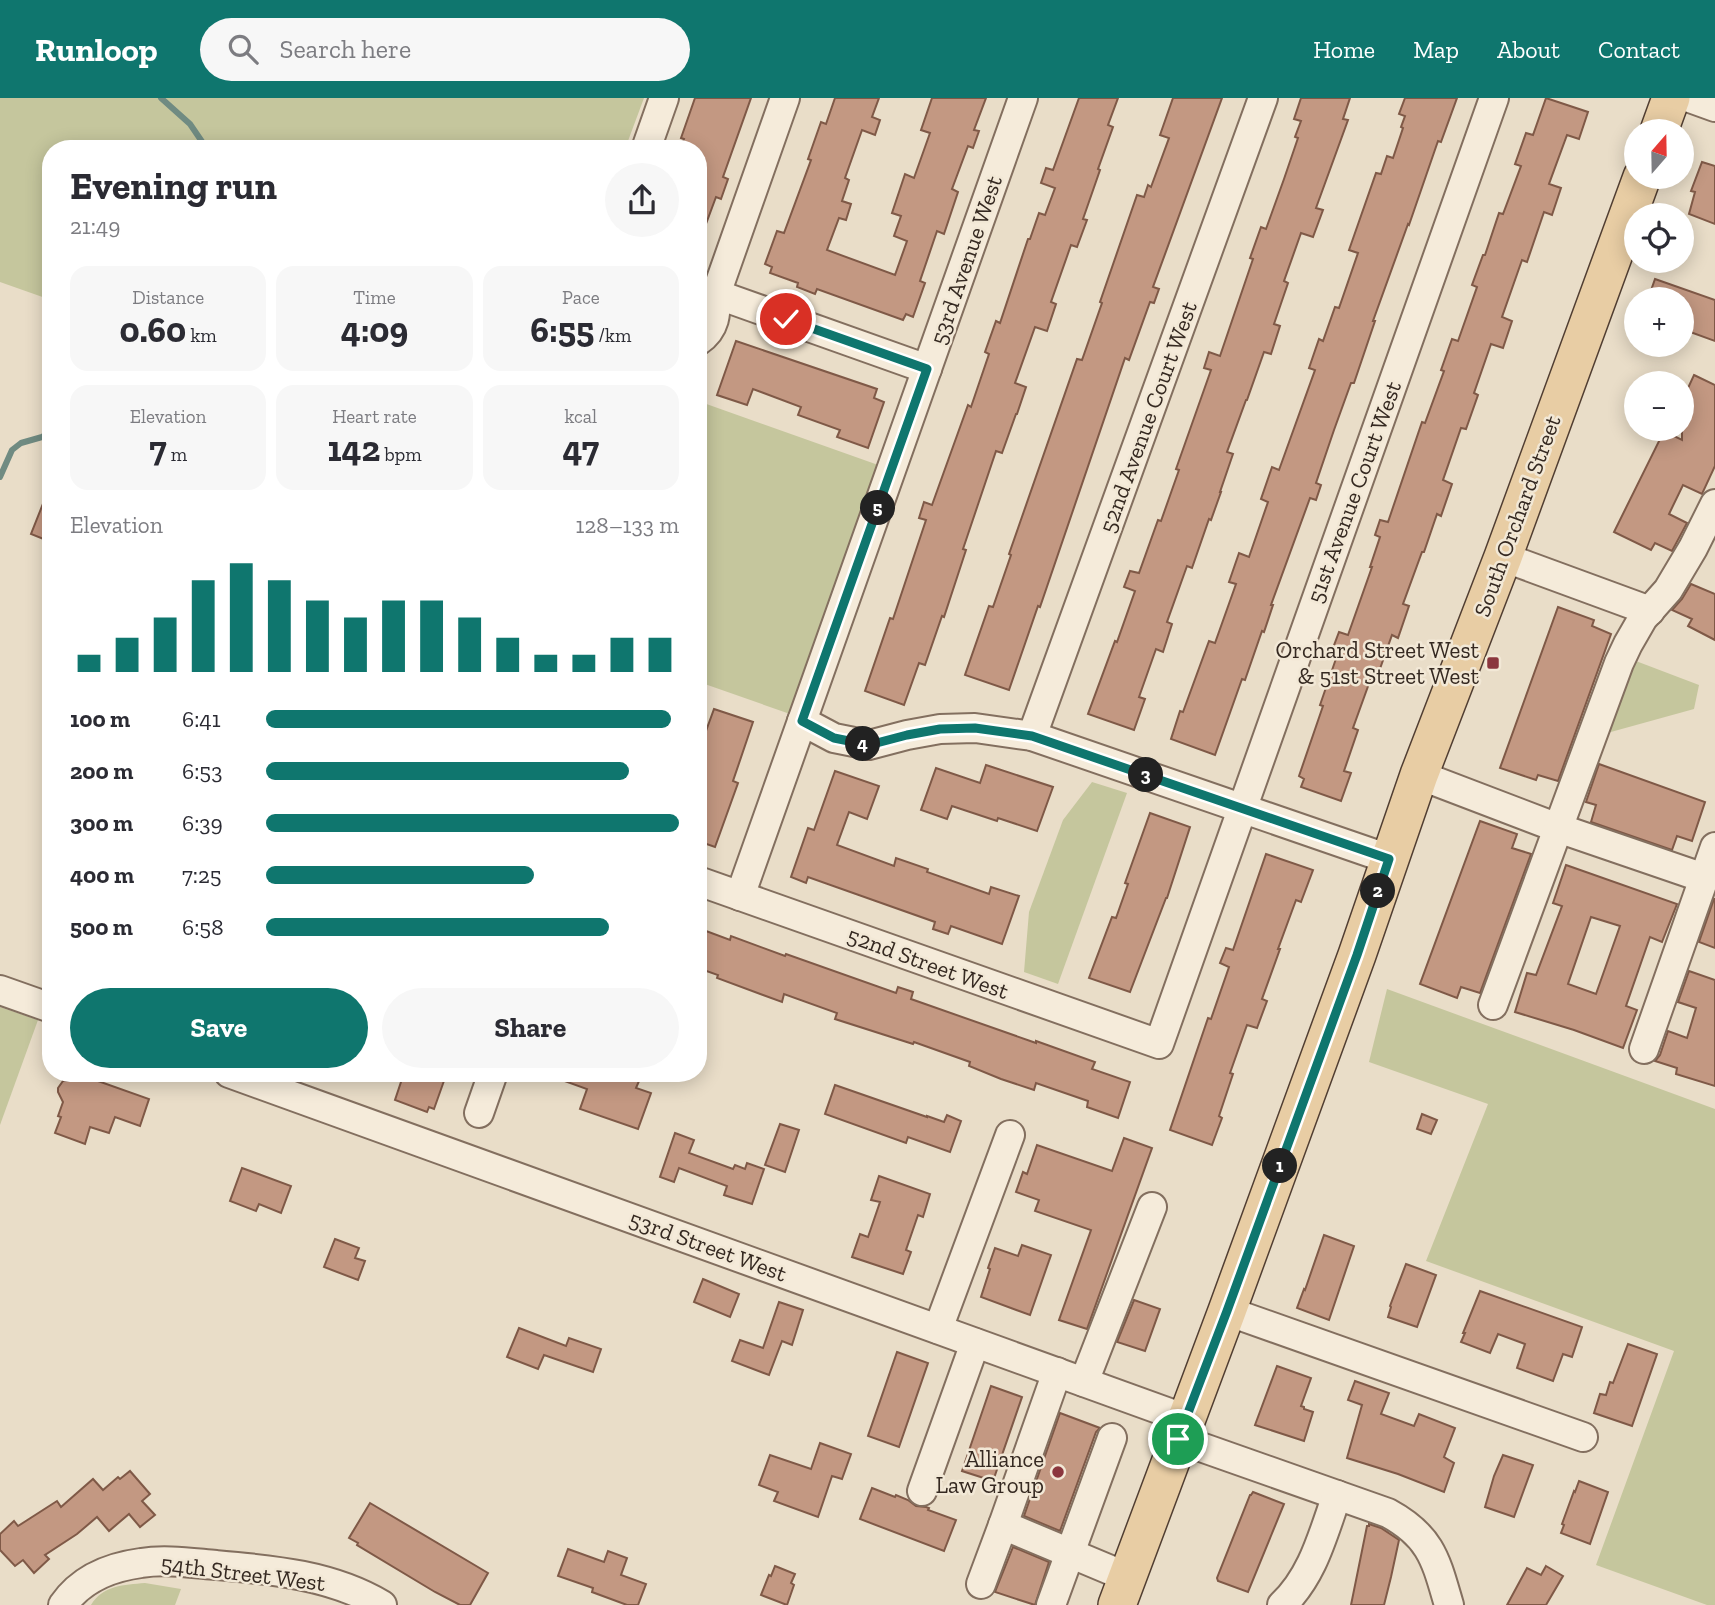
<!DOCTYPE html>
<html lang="en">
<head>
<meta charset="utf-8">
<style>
  :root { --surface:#fff; --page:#f7f7f7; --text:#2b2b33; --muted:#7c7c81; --accent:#0f766e }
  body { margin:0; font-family:"Zilla Slab",serif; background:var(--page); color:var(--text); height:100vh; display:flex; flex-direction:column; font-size:26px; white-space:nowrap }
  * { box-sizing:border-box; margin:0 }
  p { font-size:23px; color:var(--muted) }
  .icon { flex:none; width:38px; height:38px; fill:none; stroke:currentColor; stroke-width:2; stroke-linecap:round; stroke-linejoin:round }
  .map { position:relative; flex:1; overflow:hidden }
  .panel { position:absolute; left:42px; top:42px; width:665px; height:942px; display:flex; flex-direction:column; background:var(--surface); border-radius:28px; box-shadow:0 4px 18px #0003 }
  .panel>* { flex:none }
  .needle { width:46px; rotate:20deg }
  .fabs { position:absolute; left:1624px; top:21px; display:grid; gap:14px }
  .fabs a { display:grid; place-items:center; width:70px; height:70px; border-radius:50%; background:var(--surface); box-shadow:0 4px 18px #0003; font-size:35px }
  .pin { position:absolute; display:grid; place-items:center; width:60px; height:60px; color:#fff; margin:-30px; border:4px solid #fff; border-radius:50%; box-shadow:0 2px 7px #0007 }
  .km { position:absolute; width:35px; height:35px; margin:-18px; border-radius:50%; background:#222; color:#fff; font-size:19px; line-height:35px; text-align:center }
  .round { display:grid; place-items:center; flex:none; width:74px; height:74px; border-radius:37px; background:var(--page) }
  .summary { display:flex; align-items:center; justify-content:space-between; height:119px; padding:0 28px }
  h1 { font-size:38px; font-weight:800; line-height:52px }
  .stats { display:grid; grid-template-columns:repeat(3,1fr); gap:10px; height:119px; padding:7px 28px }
  .stats div { display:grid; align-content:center; border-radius:18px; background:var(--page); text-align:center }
  .stats b { font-size:35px; font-weight:800 }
  .stats small { font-size:19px; font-weight:400 }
  .stats p { font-size:19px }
  .chart { height:196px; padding:14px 28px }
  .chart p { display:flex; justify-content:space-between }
  .chart svg { width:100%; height:126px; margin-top:7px; stroke:var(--accent); stroke-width:6 }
  .button { display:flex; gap:14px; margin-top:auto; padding:14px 28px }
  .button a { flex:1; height:80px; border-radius:42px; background:var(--accent); color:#fff; font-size:28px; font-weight:800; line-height:80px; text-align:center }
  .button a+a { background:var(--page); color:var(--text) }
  ul { padding:0 28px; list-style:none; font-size:23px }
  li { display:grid; grid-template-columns:112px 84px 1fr; align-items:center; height:52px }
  li i { height:18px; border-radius:9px; background:var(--accent) }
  header { display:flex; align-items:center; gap:42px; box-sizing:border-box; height:98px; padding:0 35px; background:var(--accent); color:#fff }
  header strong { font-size:33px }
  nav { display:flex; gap:38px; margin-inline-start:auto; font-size:24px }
  .search { width:490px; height:63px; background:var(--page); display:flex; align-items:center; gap:18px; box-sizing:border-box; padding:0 24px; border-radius:38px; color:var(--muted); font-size:26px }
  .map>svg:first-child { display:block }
  .green { fill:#c5c69d }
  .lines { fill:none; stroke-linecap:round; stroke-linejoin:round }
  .stream { stroke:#708b82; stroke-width:6 }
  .building { fill:#c39882; stroke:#7f5947; stroke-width:2; fill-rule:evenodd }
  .minor-casing { stroke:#836f5f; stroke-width:32 }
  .major-casing { stroke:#513e32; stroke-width:40 }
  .minor { stroke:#f5ebda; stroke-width:28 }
  .major { stroke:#e8cda4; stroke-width:37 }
  .route-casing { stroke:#fff; stroke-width:14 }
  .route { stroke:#0f766e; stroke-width:9 }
  .poi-dot { fill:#8b363d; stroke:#f2e8d6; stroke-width:2.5 }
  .labels { text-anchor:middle; stroke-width:5; stroke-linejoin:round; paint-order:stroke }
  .street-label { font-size:23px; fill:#352921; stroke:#f2e8d6 }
  .poi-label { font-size:23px; fill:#352921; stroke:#f2e8d6; text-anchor:end }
</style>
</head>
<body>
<header>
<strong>Runloop</strong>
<div class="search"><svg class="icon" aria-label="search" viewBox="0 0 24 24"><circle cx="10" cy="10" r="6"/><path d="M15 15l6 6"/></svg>Search here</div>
<nav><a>Home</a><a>Map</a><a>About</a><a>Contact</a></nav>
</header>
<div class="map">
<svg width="1715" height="1507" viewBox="0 0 1715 1507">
  <rect width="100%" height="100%" fill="#e9ddc8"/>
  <g class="green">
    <path d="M0,0H644L625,51H51V202L0,184Z"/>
    <path d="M698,303L881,368L790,616L699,584L698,585Z"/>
    <path d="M1628,560L1699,587L1694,611L1600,637Z"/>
    <path d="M1092,684L1127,695L1058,886L1024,874L1029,814L1063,722Z"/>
    <path d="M1387,891L1715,1011V1507H1707L1596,1467L1674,1253L1426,1163L1488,1006L1369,964Z"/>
    <path d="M0,909L38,922L0,1027Z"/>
    <path d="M145,1485L181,1491L175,1507H91C103,1487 124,1487 145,1485Z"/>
  </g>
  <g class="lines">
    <g class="stream">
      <path d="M161,0L190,26L207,51"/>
      <path d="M0,379L12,352L21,345L42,339L51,332"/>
    </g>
  </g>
  <g class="building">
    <path d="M695,0H751L723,79L728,81L721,101L716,99L700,142H698V51H681L684,41L681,40Z"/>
    <path d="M835,0H879L872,19L880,22L875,37L862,32L845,80L849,82L842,103L851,106L846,122L839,120L827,152L895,177L907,143L894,138L901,118L892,115L905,76L914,80L930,35L921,32L932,0H986L974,32L979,33L973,50L968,48L952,91L958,94L944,136L937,133L920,183L925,185L913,219L906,216L903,222L817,191L815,196L797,189L798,185L770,175L772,169L765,166L777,133L784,135L811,62L808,61L821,24L826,26Z"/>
    <path d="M1079,0H1118L1108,27L1113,29L1098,71L1100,72L1083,121L1087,122L1077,149L1071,147L1051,204L1056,206L1047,233L1035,229L1015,285L1026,289L1017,316H1016L1002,355L996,353L963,451L966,452L944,519L942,518L925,567L919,565L904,607L865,593L890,520L893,521L926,422L919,420L924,404L932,407L968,307L971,309L989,256L985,254L996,223L1000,225L1028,141H1030L1039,115L1045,117L1055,90L1041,85L1046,70L1053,72Z"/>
    <path d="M1173,0H1222L1153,189L1159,191L1154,205L1150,204L1129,262L1125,260L1040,509L1038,508L1009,592L965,577L989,508L993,509L1011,457L1009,456L1077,261L1082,262L1102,205L1100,204L1137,97L1144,99L1148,87L1151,89L1169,40L1160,37Z"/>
    <path d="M1301,0H1350L1343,21L1348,22L1316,110L1323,112L1313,139L1301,135L1284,183L1288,185L1274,226L1280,228L1271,256L1264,254L1247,302H1246L1227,354L1233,356L1220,394H1221L1211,422L1209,421L1192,470L1187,468L1167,524L1172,526L1163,554L1156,551L1139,599L1145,601L1134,632L1088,616L1115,543L1117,544L1135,493L1124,489L1130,473L1139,475L1158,422L1161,423L1179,372L1176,371L1211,272L1204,270L1209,254L1220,258L1253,161L1250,160L1261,129L1266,131L1284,81L1298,40L1295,39L1301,23L1294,21Z"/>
    <path d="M1405,0H1457L1441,44L1438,43L1409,127L1408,126L1373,223H1375L1354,285H1351L1334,332L1316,385L1321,387L1316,402L1310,400L1271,507H1273L1264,534L1262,533L1245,582L1242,581L1215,657L1171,641L1180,613L1183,614L1209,543L1215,545L1236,486L1229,484L1239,455L1249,459L1268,404L1261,401L1272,369L1279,372L1315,272L1309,270L1319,241L1323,243L1335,209L1339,210L1358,155L1349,152L1376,75L1381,76L1387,58L1393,60L1403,30L1401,29L1405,18L1399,16Z"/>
    <path d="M1546,0L1588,14L1579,41L1567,37L1549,86L1561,90L1552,117L1544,114L1527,164L1522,162L1502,219L1512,223L1503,250L1491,246L1474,295L1478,297L1466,331L1461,330L1443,382L1452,386L1441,418L1437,416L1424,454H1422L1403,506L1409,508L1398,540L1392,537L1376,582L1371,580L1353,630L1358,632L1344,673L1351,675L1341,703L1301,689L1304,681L1299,678L1323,608L1320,607L1339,552L1333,550L1339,534L1348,537L1372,469H1370L1380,439L1375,437L1380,422L1388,424L1422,324L1425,325L1444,273L1441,272L1452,241L1458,243L1477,189L1472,187L1483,157H1485L1499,115L1503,116L1521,68L1515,66L1526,35L1533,37Z"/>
    <path d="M1702,64L1715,68V126L1689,116L1695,94L1691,93Z"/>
    <path d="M1655,181L1715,202V243L1682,231V201H1648Z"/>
    <path d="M736,243L877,291L874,300L884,304L868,350L837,339L840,332L798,317L801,309L753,291L747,307L717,297Z"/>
    <path d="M1694,277L1715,287V368L1702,396L1683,387L1669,416L1687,425L1672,453L1655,445L1651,452L1614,434L1664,333L1682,342V303Z"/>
    <path d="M50,388H51V444L31,436Z"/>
    <path d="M1691,486L1715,496V542L1688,528L1692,521L1672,512L1682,501Z"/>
    <path d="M1558,509L1594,522L1592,528L1611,536L1558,683L1538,677L1536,682L1500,670Z"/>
    <path d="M714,611L753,624L733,683L738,685L715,749L698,743V655Z"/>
    <path d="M1599,666L1705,704L1692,743L1677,738L1672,752L1591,724L1596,707L1586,704Z"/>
    <path d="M986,667L1053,689L1037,733L998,720L997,723L952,708L947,721L921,712L936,670L980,685Z"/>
    <path d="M835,673L879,688L867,721L849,714L837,747L894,768L896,760L928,771L927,774L989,796L991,789L1019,798L1002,846L951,828L948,836L933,831L935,824L808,779L806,785L791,779L808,730L814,732Z"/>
    <path d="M1150,715L1190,729L1167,800H1166L1130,894L1089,880L1112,819L1116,820L1128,786L1125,785Z"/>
    <path d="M1480,723L1517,736L1512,750L1531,756L1480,895L1461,889L1457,900L1420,886Z"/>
    <path d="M1266,756L1313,772L1301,804L1296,802L1278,851H1280L1262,901L1267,903L1257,930L1247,927L1230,975L1233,976L1219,1018L1222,1020L1212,1047L1170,1032L1208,920L1211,921L1229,869L1220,865L1226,850L1233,852Z"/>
    <path d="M1566,767L1677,806L1662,844L1650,839L1626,908L1637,912L1623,950L1574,932L1515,914L1527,875L1536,877L1562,808L1553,805ZM1591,819L1620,828L1596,896L1568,886Z"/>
    <path d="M1714,801H1715V850L1699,844Z"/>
    <path d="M698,830L730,842L731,838L785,858L786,856L896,895L898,889L913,894L911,901L1036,945V943L1095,964L1092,971L1130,984L1118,1020L1087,1009L1088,1003L1036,985L1034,992L1001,981L969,968L970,964L914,944L913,946L835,921L837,915L784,896L782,904L717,880L718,877L698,870Z"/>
    <path d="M1689,873L1715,882V988L1676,976L1677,970L1655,963L1660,957L1668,933L1687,940L1696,910L1678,904Z"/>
    <path d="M404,975H429L445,980L434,1011L429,1009L427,1014L395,1002Z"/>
    <path d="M548,975H615L639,983L636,990L651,995L638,1031L580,1011L587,991L548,977Z"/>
    <path d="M81,977L149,1001L140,1028L115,1019L109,1035L90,1029L85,1046L55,1035L61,1019L58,1018L63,1004L58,994V990L63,983L80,982Z"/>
    <path d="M835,987L927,1019V1018L944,1024L947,1017L961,1023L950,1054L908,1039L906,1045L825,1016Z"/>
    <path d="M1422,1016L1437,1022L1431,1036L1417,1031Z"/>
    <path d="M780,1026L799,1032L785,1074L765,1067Z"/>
    <path d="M675,1035L694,1042L689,1055L733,1071L735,1067L745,1071L747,1065L764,1071L752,1106L724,1097L727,1088L679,1070L674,1084L660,1079Z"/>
    <path d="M1124,1040L1152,1050L1087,1231L1059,1222L1091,1132L1035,1113L1039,1102L1016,1094L1023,1074L1027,1076L1037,1047L1112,1073Z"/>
    <path d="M242,1070L291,1088L281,1115L259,1106L256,1113L230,1103Z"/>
    <path d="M879,1078L930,1096L923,1119L918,1117L906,1152L911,1154L903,1176L852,1159L860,1136L868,1139L880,1104L871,1102Z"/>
    <path d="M1324,1137L1354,1148L1329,1222L1297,1210L1304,1191L1305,1192Z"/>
    <path d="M335,1141L359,1150L355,1160L365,1163L358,1182L324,1169Z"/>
    <path d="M1022,1147L1051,1157L1030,1217L981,1199L990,1171L988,1170L995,1150L1018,1158Z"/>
    <path d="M1406,1166L1436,1177L1417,1229L1388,1219L1391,1209L1390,1208Z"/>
    <path d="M703,1181L739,1196L730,1219L694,1204Z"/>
    <path d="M1480,1193L1582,1229L1572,1259L1563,1256L1553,1283L1517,1270L1525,1246L1498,1236L1490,1255L1461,1244L1465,1235H1463Z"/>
    <path d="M1134,1202L1160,1211L1145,1253L1117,1244Z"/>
    <path d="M779,1204L803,1212L792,1247L782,1243L769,1277L732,1263L740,1242L763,1250Z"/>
    <path d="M519,1230L566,1248L569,1240L601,1251L593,1274L544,1257L538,1271L507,1259Z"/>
    <path d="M1628,1246L1657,1256L1632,1328L1594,1315L1600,1296L1606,1297L1610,1284L1613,1285Z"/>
    <path d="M897,1254L928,1265L899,1349L868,1338Z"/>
    <path d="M1277,1268L1311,1280L1301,1308L1304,1309V1311L1313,1314L1304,1343L1255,1327Z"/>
    <path d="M1355,1283L1389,1295L1381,1316L1414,1328L1419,1316L1455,1330L1444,1359L1454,1365L1444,1394L1398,1376L1347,1360L1362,1307L1348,1302Z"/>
    <path d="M991,1288L1022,1299L993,1383L962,1373Z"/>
    <path d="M1060,1315L1100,1330L1096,1334L1060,1433L1024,1418Z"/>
    <path d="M820,1345L851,1356L842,1381L832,1378L818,1419L774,1403L778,1394L759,1387L770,1357L811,1371Z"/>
    <path d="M1503,1357L1533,1367L1514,1419L1485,1409L1494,1378Z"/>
    <path d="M130,1373L150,1396L142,1403L155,1417L140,1429L129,1416L109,1433L97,1419L77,1436L45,1457L49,1461L34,1475L23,1462L15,1468L0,1452V1436L14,1423L18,1428L57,1403L61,1409L93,1381L103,1392L118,1379L120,1381Z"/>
    <path d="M1579,1383L1608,1394L1590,1446L1561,1435L1564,1427L1562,1426L1574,1393L1575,1394Z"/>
    <path d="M872,1390L895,1399L896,1397L908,1402L916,1408L926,1409L929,1410L928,1412L956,1422L944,1453L860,1421Z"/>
    <path d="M1253,1394L1284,1406L1248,1494L1218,1483L1217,1480L1250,1397H1251Z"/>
    <path d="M370,1405L488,1475L470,1507H460L435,1494L357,1447L358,1445L349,1440Z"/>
    <path d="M1369,1426L1381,1430L1399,1442L1391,1479L1384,1507H1351L1367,1428H1369Z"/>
    <path d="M1013,1449L1049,1464L1035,1507L995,1494Z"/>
    <path d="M568,1451L604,1464L608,1453L627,1460L621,1477L646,1486L638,1507H627L592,1494L593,1490L558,1478Z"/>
    <path d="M775,1468L795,1476L791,1485L794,1487L787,1507L761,1497L769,1477L771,1478Z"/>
    <path d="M1546,1468L1563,1478L1546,1507H1507L1527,1470L1541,1477Z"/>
  </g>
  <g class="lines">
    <defs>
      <g id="minor">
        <path d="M1690,0L1715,9"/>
        <path d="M646,51L664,0"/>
        <path d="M716,196L927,271"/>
        <path d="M698,243C716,231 716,215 716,196L785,0"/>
        <path d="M1503,459L1650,513"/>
        <path d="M802,623L834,640L869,647L907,637L940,631L975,630L1032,638L1389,761"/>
        <path d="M1032,638L1263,0"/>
        <path d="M1419,677L1558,730L1704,780"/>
        <path d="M698,783L1159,946L1494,0"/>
        <path d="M740,798L1023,0"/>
        <path d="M0,892L51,910"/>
        <path d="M1493,907L1619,565L1628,546L1643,520L1668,492L1693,450L1715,406"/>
        <path d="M1644,951L1715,749"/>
        <path d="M229,975L1186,1321"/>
        <path d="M479,1015L493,975"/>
        <path d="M1227,1213L1583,1339"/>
        <path d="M938,1231L1010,1037"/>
        <path d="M1057,1274L1003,1427L1127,1479"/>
        <path d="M1084,1284L1152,1109"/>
        <path d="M1178,1341L1388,1415C1432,1439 1436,1463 1449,1507"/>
        <path d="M922,1393L975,1245"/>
        <path d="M981,1486L1003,1427"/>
        <path d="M63,1507C81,1481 111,1469 141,1465C165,1461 192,1465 216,1467C273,1472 332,1477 382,1507"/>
        <path d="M1051,1507L1112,1340"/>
        <path d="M1282,1507C1313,1478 1323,1436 1337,1397"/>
      </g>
      <g id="major">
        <path d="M1659,33L1671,0"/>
        <path d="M1117,1507L1227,1213L1357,857L1419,677L1503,459L1642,79"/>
      </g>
    </defs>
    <use href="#minor" class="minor-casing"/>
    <use href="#major" class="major-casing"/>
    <use href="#minor" class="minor"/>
    <use href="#major" class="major"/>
  </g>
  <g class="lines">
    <defs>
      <path id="route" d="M786,221L927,271L802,623L834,640L869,647L907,637L940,631L975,630L1032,638L1389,761L1357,857L1227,1213L1178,1341"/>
    </defs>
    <use href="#route" class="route-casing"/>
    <use href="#route" class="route"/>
  </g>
  <g class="poi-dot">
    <rect x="1486" y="558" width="14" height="14" rx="3.5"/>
    <circle cx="1058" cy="1374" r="7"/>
  </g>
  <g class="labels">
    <g class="street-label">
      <text transform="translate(966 162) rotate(-71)" y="8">53rd Avenue West</text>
      <text transform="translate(1148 319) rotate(-70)" y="8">52nd Avenue Court West</text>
      <text transform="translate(1354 394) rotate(-70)" y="8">51st Avenue Court West</text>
      <text transform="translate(1517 418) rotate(-70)" y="8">South Orchard Street</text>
      <text transform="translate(928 865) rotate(20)" y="8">52nd Street West</text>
      <text transform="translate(708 1148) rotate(20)" y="8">53rd Street West</text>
      <text transform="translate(243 1475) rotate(7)" y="8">54th Street West</text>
    </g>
    <g class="poi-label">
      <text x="1479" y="560">Orchard Street West<tspan x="1479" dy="26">&amp; 51st Street West</tspan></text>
      <text x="1044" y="1369">Alliance<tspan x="1044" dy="26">Law Group</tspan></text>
    </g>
  </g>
</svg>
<div class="fabs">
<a><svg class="needle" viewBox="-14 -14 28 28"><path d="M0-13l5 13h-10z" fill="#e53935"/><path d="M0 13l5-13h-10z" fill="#7c7c81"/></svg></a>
<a><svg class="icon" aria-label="locate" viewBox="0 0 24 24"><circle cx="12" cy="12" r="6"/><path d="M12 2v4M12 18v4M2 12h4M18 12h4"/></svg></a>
<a>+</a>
<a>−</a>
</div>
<div class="pin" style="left:1178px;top:1341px;background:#1e9e55"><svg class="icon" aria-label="arrive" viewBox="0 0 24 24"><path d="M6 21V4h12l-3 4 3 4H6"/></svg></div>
<div class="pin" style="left:786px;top:221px;background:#d93025"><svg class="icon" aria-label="check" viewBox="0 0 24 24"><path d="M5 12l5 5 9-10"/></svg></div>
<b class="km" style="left:1280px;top:1068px">1</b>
<b class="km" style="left:1378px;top:793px">2</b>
<b class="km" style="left:1146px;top:677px">3</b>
<b class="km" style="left:863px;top:646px">4</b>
<b class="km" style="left:878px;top:410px">5</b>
<section class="panel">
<div class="summary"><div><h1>Evening run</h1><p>21:49</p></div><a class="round"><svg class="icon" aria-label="share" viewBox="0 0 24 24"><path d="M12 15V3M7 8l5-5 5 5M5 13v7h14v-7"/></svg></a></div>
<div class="stats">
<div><p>Distance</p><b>0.60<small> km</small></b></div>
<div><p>Time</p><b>4:09</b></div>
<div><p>Pace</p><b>6:55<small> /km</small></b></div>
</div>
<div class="stats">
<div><p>Elevation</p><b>7<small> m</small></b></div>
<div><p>Heart rate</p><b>142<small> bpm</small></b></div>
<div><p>kcal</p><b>47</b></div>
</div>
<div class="chart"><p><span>Elevation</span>128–133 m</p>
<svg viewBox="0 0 160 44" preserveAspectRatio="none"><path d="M5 44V38M15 44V32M25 44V25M35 44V12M45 44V6M55 44V12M65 44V19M75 44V25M85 44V19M95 44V19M105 44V25M115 44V32M125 44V38M135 44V38M145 44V32M155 44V32"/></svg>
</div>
<ul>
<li><b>100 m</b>6:41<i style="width:98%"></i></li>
<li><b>200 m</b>6:53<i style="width:88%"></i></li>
<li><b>300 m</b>6:39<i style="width:100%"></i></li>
<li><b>400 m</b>7:25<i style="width:65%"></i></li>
<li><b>500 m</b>6:58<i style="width:83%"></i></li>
</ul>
<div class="button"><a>Save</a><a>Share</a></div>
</section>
</div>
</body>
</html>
